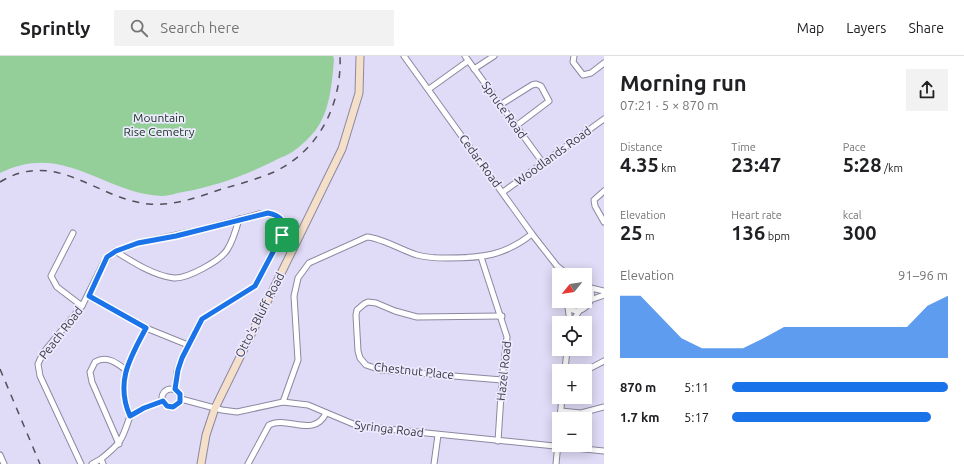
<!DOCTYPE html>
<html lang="en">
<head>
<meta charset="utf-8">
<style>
  :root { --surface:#fff; --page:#f2f2f2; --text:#202124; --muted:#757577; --line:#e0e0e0; --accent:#1a73e8 }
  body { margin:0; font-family:Ubuntu,sans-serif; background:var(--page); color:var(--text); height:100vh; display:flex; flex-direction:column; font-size:15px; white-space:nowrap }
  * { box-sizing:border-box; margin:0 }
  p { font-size:13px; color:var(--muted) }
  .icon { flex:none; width:22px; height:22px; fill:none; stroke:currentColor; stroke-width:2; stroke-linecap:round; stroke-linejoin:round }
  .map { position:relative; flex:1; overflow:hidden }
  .details { display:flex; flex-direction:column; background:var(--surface); width:360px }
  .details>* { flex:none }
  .needle { width:26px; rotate:240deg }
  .controls { position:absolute; left:552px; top:212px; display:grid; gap:8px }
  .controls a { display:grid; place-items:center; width:40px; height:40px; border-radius:0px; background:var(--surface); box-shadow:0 2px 10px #0003; font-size:20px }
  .pin { position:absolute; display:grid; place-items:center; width:34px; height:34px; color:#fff; margin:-17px; border-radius:8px; box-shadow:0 2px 6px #0006 }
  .round { display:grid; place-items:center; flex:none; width:42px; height:42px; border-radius:0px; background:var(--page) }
  .head { display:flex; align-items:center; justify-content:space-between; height:68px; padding:0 16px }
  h1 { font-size:22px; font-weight:700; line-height:30px }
  .metrics { display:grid; grid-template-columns:repeat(3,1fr); gap:6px; height:68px; padding:4px 16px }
  .metrics div { display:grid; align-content:center }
  .metrics b { font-size:20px; font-weight:700 }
  .metrics small { font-size:11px; font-weight:400 }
  .metrics p { font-size:11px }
  .chart { height:112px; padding:8px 16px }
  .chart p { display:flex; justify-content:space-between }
  .chart svg { width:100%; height:72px; margin-top:4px; fill:var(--accent); opacity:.7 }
  ul { padding:0 16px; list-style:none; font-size:13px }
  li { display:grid; grid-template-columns:64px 48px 1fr; align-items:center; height:30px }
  li i { height:10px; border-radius:5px; background:var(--accent) }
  header { display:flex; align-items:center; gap:24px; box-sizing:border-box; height:56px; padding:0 20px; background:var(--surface); border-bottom:1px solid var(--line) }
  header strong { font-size:19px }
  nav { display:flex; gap:22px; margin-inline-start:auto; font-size:14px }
  .search { width:280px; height:36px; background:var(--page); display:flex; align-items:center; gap:10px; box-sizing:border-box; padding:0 14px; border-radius:0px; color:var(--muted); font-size:15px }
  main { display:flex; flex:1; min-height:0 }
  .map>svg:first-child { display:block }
  .green { fill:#94cf9a }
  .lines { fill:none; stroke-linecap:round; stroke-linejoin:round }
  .minor-casing { stroke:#8d88a1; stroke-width:7 }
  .secondary-casing { stroke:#8d88a1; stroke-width:9 }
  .minor { stroke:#fff; stroke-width:5 }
  .secondary { stroke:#f4dfc8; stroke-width:7 }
  .rail { stroke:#53515d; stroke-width:1.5; stroke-dasharray:7 7; stroke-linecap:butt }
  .route-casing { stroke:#fff; stroke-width:8 }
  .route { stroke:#1a73e8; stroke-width:5 }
  .labels { text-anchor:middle; stroke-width:3.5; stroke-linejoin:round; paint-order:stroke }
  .street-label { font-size:12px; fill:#3a3842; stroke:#ede9fe }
  .park-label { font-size:12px; fill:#143319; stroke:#ede9fe }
</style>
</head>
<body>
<header>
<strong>Sprintly</strong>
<div class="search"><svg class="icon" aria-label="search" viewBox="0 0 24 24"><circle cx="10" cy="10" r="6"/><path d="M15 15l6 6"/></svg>Search here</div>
<nav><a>Map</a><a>Layers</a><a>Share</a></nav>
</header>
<main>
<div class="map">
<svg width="604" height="408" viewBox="0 0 604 408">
  <rect width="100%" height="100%" fill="#e0dbf6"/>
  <path class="green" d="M0,0H333L334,3C332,27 330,56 315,75C310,81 302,89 295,94C289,99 281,101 274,105C244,120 215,130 183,136C176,137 169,140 162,140C102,137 64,85 0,117Z"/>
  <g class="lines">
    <defs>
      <g id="minor">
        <path d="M404,0L532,178L557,210L568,219"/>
        <path d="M465,0L543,107"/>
        <path d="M574,0L573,6L583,19L591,17L604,7"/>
        <path d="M474,13L494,0"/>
        <path d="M429,33L468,5"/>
        <path d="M500,49L532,29L536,28L541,30L549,45L516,70"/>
        <path d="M604,135L594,144L595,150L604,166"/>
        <path d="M503,136L604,63"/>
        <path d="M73,177L51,220L57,231L82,250"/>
        <path d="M115,195C131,205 154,220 174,222C187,223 220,205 227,194C233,185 236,174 239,163"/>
        <path d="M481,201L507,281L502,324L498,385"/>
        <path d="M591,232L604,235"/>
        <path d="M89,240L146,272L188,289"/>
        <path d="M593,243L604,239"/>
        <path d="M564,245C576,270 604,241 585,226"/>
        <path d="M568,251L570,267"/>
        <path d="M572,267L579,255"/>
        <path d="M565,315L567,293"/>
        <path d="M585,315L604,305"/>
        <path d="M502,324L381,314L366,309L360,302L358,295L356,259L357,254L364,248L368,246L376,247L395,255L417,261L502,260"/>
        <circle cx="171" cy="342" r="9"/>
        <path d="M181,343L222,354L237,356L283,346L308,349L358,370L604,395"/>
        <path d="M283,346L298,304L294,240L298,222L309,207L367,181C382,182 403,195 417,199C427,202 437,202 448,202C482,202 504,200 532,178"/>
        <path d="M561,355L581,357L604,351"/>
        <path d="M130,360C115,326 130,302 146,272"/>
        <path d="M560,363L562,341"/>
        <path d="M119,388L92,326L90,316L95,306C107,299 117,307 126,314"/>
        <path d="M0,399L4,408"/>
        <path d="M81,408L40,320L38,308L43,297L82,250L104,206L112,197L138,187L200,174L259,158C271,156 285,159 284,174L255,230L202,263L182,302L177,315L175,333"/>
        <path d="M92,408L101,403"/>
        <path d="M103,408L101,403C122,386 122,384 130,360L144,352L163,345"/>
        <path d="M248,408L269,369C287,359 314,383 326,357"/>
        <path d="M434,408L438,379"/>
        <path d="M556,408L559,377"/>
      </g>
      <path id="secondary" d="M201,408L206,379L215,352L342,93L359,37L360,0"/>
    </defs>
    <use href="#minor" class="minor-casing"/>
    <use href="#secondary" class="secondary-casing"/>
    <use href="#minor" class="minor"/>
    <use href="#secondary" class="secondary"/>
    <g class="rail">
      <path d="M0,126C56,92 96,143 149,148C175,150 198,141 222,133C239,128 258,123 274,116C319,95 342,48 340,0"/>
      <path d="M0,313L40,408"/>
    </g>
  </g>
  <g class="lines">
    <defs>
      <path id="route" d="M268,157C280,159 288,167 282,179L255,230L202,263L182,302L178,314L175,333L180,338V346L173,351L167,350L163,345L144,352L130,360C115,326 130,302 146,272L89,240L107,201L116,195L138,187L176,180Z"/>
    </defs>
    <use href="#route" class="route-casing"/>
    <use href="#route" class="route"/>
  </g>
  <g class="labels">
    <g class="street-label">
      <text transform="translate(504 54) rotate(54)" y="4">Spruce Road</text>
      <text transform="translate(553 100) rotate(-36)" y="4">Woodlands Road</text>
      <text transform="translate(480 105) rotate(54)" y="4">Cedar Road</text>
      <text transform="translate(260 259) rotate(-63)" y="4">Otto's Bluff Road</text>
      <text transform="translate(61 277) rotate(-52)" y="4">Peach Road</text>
      <text transform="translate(414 315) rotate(6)" y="4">Chestnut Place</text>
      <text transform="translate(504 315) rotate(-84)" y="4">Hazel Road</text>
      <text transform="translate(389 373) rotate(7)" y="4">Syringa Road</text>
    </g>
    <g class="park-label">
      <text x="159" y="66">Mountain<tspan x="159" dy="14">Rise Cemetry</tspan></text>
    </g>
  </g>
</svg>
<div class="controls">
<a><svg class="needle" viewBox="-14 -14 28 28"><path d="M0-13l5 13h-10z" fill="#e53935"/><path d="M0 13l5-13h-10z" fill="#757577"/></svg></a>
<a><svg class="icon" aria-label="locate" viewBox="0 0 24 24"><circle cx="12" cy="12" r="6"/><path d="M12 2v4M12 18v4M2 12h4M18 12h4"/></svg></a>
<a>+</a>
<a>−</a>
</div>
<div class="pin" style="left:282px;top:179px;background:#1e9e55"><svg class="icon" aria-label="arrive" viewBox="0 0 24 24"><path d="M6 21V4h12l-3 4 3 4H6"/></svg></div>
</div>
<section class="details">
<div class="head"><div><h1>Morning run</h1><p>07:21 · 5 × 870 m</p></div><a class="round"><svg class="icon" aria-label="share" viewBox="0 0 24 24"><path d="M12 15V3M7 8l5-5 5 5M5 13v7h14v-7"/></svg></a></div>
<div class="metrics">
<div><p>Distance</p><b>4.35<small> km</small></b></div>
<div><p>Time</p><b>23:47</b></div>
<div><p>Pace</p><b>5:28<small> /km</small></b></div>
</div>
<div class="metrics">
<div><p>Elevation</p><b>25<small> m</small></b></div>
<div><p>Heart rate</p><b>136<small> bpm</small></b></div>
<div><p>kcal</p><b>300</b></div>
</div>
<div class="chart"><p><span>Elevation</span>91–96 m</p>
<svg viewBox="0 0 160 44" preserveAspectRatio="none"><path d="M0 44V6L10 6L20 19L30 32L40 38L50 38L60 38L70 32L80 25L90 25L100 25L110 25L120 25L130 25L140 25L150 12L160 6V44z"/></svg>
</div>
<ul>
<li><b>870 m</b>5:11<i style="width:100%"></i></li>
<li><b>1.7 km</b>5:17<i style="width:92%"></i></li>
</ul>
</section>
</main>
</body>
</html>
